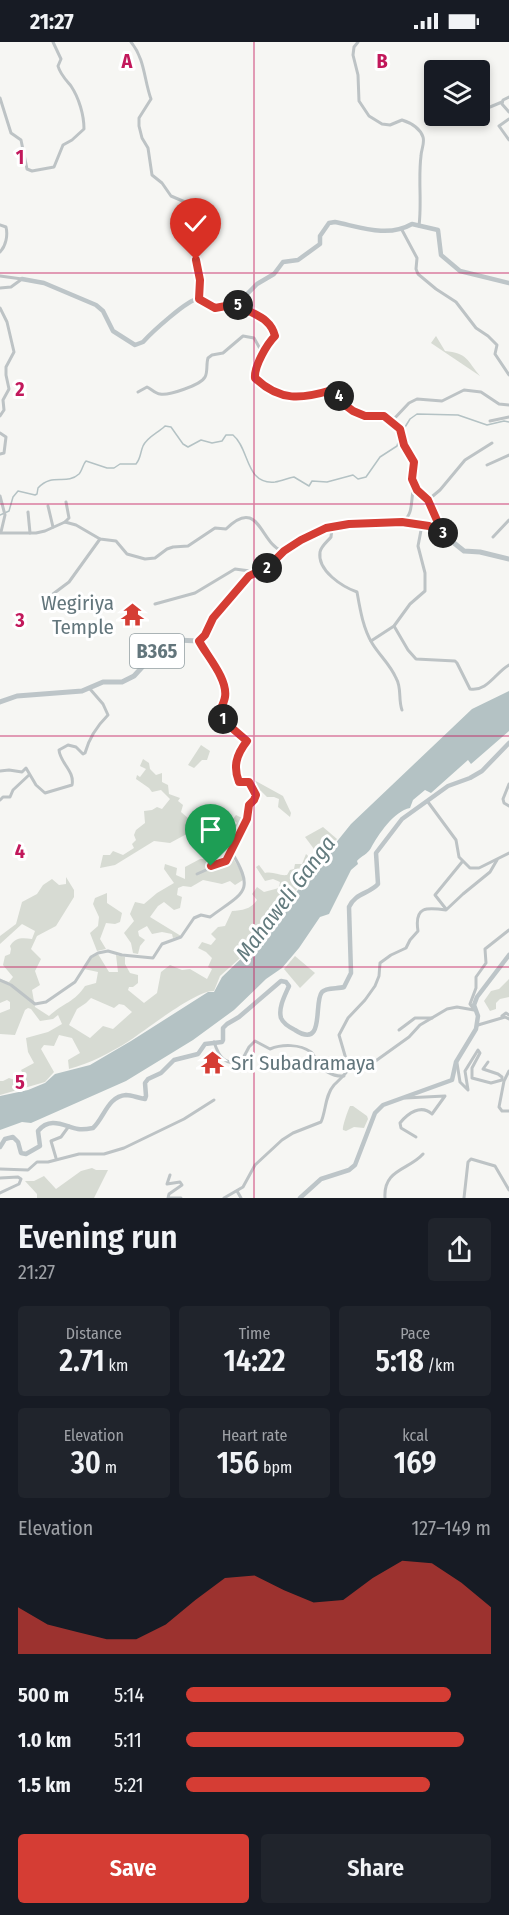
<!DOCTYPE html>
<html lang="en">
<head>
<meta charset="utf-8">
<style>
  :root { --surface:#171b24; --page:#20242c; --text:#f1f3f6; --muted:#9ea1a6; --accent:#d53d34 }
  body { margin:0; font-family:"Fira Sans Condensed",sans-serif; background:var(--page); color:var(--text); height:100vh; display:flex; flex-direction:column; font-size:22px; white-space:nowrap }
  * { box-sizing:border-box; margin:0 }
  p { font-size:20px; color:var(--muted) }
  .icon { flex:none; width:33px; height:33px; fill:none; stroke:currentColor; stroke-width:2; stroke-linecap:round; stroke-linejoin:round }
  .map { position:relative; height:1156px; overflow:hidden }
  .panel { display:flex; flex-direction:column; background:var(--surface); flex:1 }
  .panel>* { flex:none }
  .controls { position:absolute; left:424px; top:18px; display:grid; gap:12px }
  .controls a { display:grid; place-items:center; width:66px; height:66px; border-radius:6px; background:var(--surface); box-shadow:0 3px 9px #0003; font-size:30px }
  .pin { position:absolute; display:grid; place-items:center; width:51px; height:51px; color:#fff; margin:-62px -26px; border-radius:50% 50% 50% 0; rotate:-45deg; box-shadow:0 0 6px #0007 }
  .pin .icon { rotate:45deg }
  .km { position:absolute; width:30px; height:30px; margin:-15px; border-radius:50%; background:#222; color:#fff; font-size:16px; line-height:30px; text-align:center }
  .round { display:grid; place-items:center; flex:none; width:63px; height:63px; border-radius:6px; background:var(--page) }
  .summary { display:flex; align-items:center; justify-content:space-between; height:102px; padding:0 18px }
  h1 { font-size:33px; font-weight:600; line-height:45px }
  .stats { display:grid; grid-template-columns:repeat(3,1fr); gap:9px; height:102px; padding:6px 18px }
  .stats div { display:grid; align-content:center; border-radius:6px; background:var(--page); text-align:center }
  .stats b { font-size:30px; font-weight:600 }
  .stats small { font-size:16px; font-weight:400 }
  .stats p { font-size:16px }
  .chart { height:168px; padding:12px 18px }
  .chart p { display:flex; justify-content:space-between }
  .chart svg { width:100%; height:108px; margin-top:6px; fill:var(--accent); opacity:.7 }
  .action { display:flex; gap:12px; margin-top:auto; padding:12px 18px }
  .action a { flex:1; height:69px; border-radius:6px; background:var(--accent); color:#fff; font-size:24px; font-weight:600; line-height:69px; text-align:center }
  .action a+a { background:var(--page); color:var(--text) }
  ul { padding:0 18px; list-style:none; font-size:20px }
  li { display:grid; grid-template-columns:96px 72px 1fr; align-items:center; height:45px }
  li i { height:15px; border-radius:8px; background:var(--accent) }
  .status { display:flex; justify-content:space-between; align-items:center; height:42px; padding:0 30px; background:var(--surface); direction:ltr }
  .status svg { height:16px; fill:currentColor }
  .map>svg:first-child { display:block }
  .green { fill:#d7dbd3; fill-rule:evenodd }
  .water { fill:#b4c2c4 }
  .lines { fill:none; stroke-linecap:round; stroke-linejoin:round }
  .stream { stroke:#b4c2c4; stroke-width:1.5 }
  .street { stroke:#bdc3c5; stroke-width:3 }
  .secondary { stroke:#bdc5c8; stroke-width:4.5 }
  .primary { stroke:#bdc5c8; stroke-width:5 }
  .route-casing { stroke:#fff; stroke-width:12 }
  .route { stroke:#d53d34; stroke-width:8 }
  .grid { fill:none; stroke:#c2185b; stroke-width:1.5; stroke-opacity:0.55 }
  .labels { text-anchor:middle; stroke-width:6; stroke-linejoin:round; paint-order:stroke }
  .shield { fill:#fff; stroke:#929fa3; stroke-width:1.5 }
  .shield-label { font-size:20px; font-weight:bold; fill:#63767c }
  .poi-label { font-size:21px; fill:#63767c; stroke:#fff; text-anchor:end }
  .water-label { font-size:22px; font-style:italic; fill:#637b7e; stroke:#fff }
  .grid-label { font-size:20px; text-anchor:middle; font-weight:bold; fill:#c2185b; stroke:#fff; stroke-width:6; stroke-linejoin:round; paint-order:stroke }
</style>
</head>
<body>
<div class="status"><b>21:27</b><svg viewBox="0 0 49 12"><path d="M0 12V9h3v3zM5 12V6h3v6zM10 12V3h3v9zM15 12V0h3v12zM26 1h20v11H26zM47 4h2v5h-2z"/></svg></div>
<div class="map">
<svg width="509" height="1156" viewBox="0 0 509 1156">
  <rect width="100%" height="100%" fill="#f6f6f3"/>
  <g class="green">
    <path d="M436,294L445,309C467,311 467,318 480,334L431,301Z"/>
    <path d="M201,703L210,709L207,718H202L194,726L188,723Z"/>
    <path d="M143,717L149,721L150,727L156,733L162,731V740L168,743L169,752L180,756L178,759L183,763L181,770L188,776L195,771L198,776L204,779V783L212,790L205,794L196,787L170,801L154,799L115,823L100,826L103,813H110L113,809L123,813L134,806L132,802L136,798L134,793L136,788L145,781L144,769L152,768L157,765L162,767L170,757L161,748L152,750L149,746L136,737L137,733L140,735L146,727L140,724Z"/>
    <path d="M247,734L283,754L291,771L290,775L278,765L279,757L274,755H267L261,749L255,751L248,739Z"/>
    <path d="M236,773L246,778L234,799L226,798L221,811L216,815L220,823L228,820L231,813L242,831L243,838L235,843L230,839L222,842L203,838L191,845L183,844L178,846L177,853L182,855L180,866L174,868L164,860L158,864L150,875L181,894L173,896L172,892L162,890L152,892L147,884L138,889L139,894L145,898L140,904L138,912L133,911L131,901L124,891L134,879L130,872L135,860L144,862L157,851L174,841L164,827L165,822L177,826L176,833L185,837V825L200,817H203L208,812L217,808V797L222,793H228L237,781L233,777Z"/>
    <path d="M323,785L337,797L324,814L314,807L305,795Z"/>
    <path d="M306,812L317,822L247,910L220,934L214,949C196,948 146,988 129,999C110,1011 91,1021 69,1027L68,1018L80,1011L72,996L59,993L54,1004L44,1003L41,1007L54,1030L45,1040L0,1053V1039H3L9,1036L18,1039L25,1036L21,1028L34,1021L28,1010L26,996L48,990L62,982L58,973L53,977L40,979L31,967L28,966L25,968L15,993L0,992V971L10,967V960L7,958L0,961V937L9,940L13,935L3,923L5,914L10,912L11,907L10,904C16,895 22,896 32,897L35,889L22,882L0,902V894L16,882L22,860L37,852L43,843L52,837L59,843L66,842V835L74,848V855L56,884L37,894L31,907L41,917L35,929L40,943L32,948L35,965L49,974C63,961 75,960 85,944L96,941L98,930L84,927L91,916L98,912L109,930H118L116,913L125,915V922L130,931L138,933V941L133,945H129L128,948L144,961L157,951L161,930L170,923L182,928L190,927L207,937L212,927L208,925L212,916L206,910L198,906L202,900L211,903L216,897L211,892L218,885L225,884L232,869C243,868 251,867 257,858L252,852L257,845L264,850L279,846L280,840L273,837L265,839L256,825L259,823L265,831C273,829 279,834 287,833L290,828L294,827L295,822H302ZM91,956L114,966L119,962L124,963L132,970L113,987L103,984L90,996L69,983L77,967L86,961Z"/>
    <path d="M107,851V861L122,871L120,880L115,882L106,881L100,897L106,907L97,909L90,891L98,884L99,875L93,862L95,856Z"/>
    <path d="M295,914L315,931L300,946L284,927Z"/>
    <path d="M509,937V955L500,957L496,961V967L490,969L484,959L491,949L499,947Z"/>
    <path d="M350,1064H353L367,1074L368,1077L364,1086L354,1085L346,1089L343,1088C342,1085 348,1068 350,1064Z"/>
    <path d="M92,1126L96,1128H108L94,1156H37V1152L25,1139H34L44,1134L56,1147L81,1129Z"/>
  </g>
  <path class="water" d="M509,649V689L471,722L468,718L431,751L425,748L413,758L410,766C394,769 378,793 371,806C368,812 361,814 357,819L358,822L351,828L329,872L320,875L299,906L282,926L266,937L234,968L193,998L126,1039L31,1081L22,1080L0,1088V1054L28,1048L45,1041L55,1032L90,1023L131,999L208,950H214L222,935L248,910L351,782L472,667Z"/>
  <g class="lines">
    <g class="stream">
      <path d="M402,390L410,377L417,372L458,373L487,383L504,379L509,380"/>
      <path d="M0,473L9,469L13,455L18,449L35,453L37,452L38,446C53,430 66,444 79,432C82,429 83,422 86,419L107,426H114L120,422H136C141,416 140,411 143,404C147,395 158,391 165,384L171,385L183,402L188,405L201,398L212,401L222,399L226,393H233C250,407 245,443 275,440C282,439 288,436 294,435L309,444L312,439L327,440L353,433L358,437L366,435L380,415L397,404L399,397"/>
    </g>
    <g class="street">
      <path d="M131,0C145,17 144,38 151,57L139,76V84L142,96L148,106L152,133L162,141L171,154L185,160L198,172L196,218L200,238L199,256"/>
      <path d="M358,0L354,5L353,13L358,33L359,59L369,74L382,82L390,83L402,78C411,81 420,86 423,95C425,101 421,108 421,114C418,137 422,160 419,184"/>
      <path d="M509,55L503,58L502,62L509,70"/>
      <path d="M0,56L11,91L21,98L27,127L32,129L54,125L63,103L72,98L84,87C84,73 79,56 71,44C66,38 60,32 58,24L61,17L53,0"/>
      <path d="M480,66L490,65L502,60"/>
      <path d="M509,77L499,84L509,98"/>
      <path d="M0,183L6,185C8,193 6,204 0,210"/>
      <path d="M402,188L417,216L416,227L418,232L436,247L456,260L476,286L488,294L497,303L495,312L509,333"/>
      <path d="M0,234L22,237"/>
      <path d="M0,246L11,245L22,237"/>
      <path d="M0,266L7,280L14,310L6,325V333L9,347L3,358L4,368L0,374"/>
      <path d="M138,350L147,345C151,347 156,352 160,352C168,354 201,343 205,335C208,330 206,322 208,316L212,313L223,311L243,294L254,296L263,312"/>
      <path d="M392,379L409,361L417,357L442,359L464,348L481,350L499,362L509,363"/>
      <path d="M490,379L509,375"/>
      <path d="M0,391L6,395L4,411L0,412"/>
      <path d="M487,423L509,413"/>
      <path d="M0,454L5,473L1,490"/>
      <path d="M428,458L440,448L465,418L492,401"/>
      <path d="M48,464L53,485"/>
      <path d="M28,470L30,491"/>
      <path d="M403,479C413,473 411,459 413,449"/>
      <path d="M65,480L69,476L66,460"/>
      <path d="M332,486L331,495C328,499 321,504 320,510C317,529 343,545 357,550C360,567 363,586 372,601C379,613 390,622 396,636C402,646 398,657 402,668"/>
      <path d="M0,491H36L45,489L65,480L76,483L100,497L116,499L127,512L145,517L155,516L167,507L173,505L188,504L215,486L226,487C259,454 260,501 282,509"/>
      <path d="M493,495L509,478"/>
      <path d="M53,552L69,540L100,497"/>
      <path d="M155,562L195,551L235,527L257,530"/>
      <path d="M394,584L408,608L416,617L455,619L457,621L470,647C487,650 496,630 509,623"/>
      <path d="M371,599L394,584L410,562L425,549V531L418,504L422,483"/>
      <path d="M0,729L9,728L22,730L26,726L36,743L45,751L72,743C75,729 60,721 59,708L68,703L76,705L83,712L85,711C89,696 98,683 108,673L103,662L90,647"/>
      <path d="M509,742L503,757L504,761L509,764"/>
      <path d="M0,758L3,755H10L13,748L29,733"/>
      <path d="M428,760L456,798L459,815L470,826H479L509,811"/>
      <path d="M197,832L226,819L231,809"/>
      <path d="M446,867L435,853L462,820"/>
      <path d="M0,938L11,943L35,962L46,960L75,940L91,915L98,911L108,909L122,913L153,916L162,902L181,895L194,876L201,873L210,875C244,850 256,850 231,809L247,777L249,763L254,758L256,753L249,740H239C233,725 236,713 247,699L218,674C221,668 224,661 225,655C228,637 207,614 199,599"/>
      <path d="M473,966L470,962L476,946V935L486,921L485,907L509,888"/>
      <path d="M502,974L506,971L509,973"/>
      <path d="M478,983L505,975L509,977"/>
      <path d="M399,988L415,976H432"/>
      <path d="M214,1000C219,1015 224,1023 241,1020L249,1005L255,999L270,1007C282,1002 300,1002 311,1010C313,1011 315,1016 316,1018C322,1028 332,1035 344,1034"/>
      <path d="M457,1021L460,1040L468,1048L465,1029L478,1008L480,1011L472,1026V1036L491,1041L502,1038V1035L498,1032L483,1027L488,1020"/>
      <path d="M351,1024L346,1017L339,993L348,976L365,958L375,944L379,934L380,921L391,913L406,906L410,898L418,889C414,864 427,865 446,868L463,852L490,830L497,818"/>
      <path d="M509,1029L504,1039L499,1065L502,1069H509"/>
      <path d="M405,1056L445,1054L432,1072C421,1062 408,1071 400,1081L401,1086L416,1095"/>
      <path d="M56,1116L51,1099L61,1095L69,1084"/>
      <path d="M0,1127L28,1128L37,1120H48L79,1112H104L124,1106L184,1077L214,1058"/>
      <path d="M0,1136L18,1135L21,1137L19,1142L0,1151"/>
      <path d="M237,1149L241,1156"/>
      <path d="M168,1156L169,1152L182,1143L180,1140L167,1142L170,1133"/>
      <path d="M169,1156H181"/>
      <path d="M224,1156L243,1145L255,1123L282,1098L293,1091L321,1080C326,1069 325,1053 334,1043C340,1037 346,1032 351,1024L370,1023L409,995L420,983L447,967L457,965L474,968"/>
      <path d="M385,1156C383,1127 409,1128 423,1112"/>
      <path d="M464,1156L468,1120L471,1117L495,1124L509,1148"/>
    </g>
    <g class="secondary">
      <path d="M22,237L44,241L96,263L103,269L113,289L135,303L143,300C151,291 188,257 198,257C204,257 210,262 215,266L237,262L257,242L274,232L283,220L298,218L320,202V194L329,181L335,180C360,185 388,196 412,182L438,188L441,213L460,229L509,241"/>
      <path d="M237,262C252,273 270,274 275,294C267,302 254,324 255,336C280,360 302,357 332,348C342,354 345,365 355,370C381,382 393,362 403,402C405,409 413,415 415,422C416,430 411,436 415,444C418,450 423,453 427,458C435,467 439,481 443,492"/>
      <path d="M0,1105L5,1097L13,1095L18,1100L21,1111L26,1112L40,1104L38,1089C50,1074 64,1084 78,1087C83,1088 88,1087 93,1086C104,1076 108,1054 126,1053C132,1053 138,1056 145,1057L146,1054L145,1041L148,1037L161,1031L174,1018L198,1012L205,1002L222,1000L223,998V986L227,982L239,975L281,939L286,940L289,944C285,953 278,966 281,976C283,981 291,986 295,988C326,1008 313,960 322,950C326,945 338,947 344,945L351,931L349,865C355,851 369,852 378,842L376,811L402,777L448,744L470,736L482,729L509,701"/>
      <path d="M300,1156L321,1137L349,1128L355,1123L375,1071L383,1063L452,1038L456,1020L476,987L478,974L474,963L477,955L509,913"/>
    </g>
    <path class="primary" d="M0,660L17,654L82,649L103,640H122L134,634L155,611L169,601L176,598L199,599L205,593L213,576L249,534L268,525L284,509L301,498L329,485L402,480L418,482L439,489L464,509L480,510L509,517"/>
  </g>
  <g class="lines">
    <defs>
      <path id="route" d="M196,218L200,238L199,257L215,266L237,262C252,273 270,274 275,294C267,302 254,324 255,336C280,360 302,357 332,348L336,350L345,363L353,369L365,374H384L400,387L404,403L414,420L412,437L417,448L428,458L443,492L429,484L402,480L349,482L326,486L301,498L284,509L268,525L249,534L213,576L205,593L199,599C207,614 228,637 225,655C224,661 220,668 218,674L247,699C236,713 233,725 239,740H249L256,753L254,758L249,763L247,777L226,819L211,824"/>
    </defs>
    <use href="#route" class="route-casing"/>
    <use href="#route" class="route"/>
  </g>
  <path class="grid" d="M254,0V1156M0,231H509M0,462H509M0,694H509M0,925H509"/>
  <defs>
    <symbol id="temple-bare" viewBox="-9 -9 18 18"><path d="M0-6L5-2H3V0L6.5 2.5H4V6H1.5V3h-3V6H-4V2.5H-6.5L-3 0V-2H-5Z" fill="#d53d34" stroke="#fff" stroke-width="2.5" paint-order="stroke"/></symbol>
  </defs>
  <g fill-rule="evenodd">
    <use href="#temple-bare" x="116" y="556" width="33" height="33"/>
    <use href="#temple-bare" x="196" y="1004" width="33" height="33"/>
  </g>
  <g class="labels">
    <rect class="shield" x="130" y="592" width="54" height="34" rx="4.5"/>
    <g class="shield-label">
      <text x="157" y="616">B365</text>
    </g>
    <g class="poi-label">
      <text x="114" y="568">Wegiriya<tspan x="114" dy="24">Temple</tspan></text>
      <text x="231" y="1028" text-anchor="start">Sri Subadramaya</text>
    </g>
    <g class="water-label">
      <text transform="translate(285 856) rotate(-53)" y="8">Mahaweli Ganga</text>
    </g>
  </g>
  <g class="grid-label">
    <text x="127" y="26">A</text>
    <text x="382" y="26">B</text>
    <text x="20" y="122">1</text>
    <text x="20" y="354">2</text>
    <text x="20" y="585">3</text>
    <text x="20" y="816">4</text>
    <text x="20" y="1047">5</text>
  </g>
</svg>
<div class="controls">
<a><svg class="icon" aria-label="layers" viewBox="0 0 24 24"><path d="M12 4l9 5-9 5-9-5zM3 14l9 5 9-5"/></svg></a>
</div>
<div class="pin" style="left:211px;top:824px;background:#1e9e55"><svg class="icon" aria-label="arrive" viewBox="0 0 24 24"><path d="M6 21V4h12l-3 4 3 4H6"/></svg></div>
<div class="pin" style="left:196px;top:218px;background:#d93025"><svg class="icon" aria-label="check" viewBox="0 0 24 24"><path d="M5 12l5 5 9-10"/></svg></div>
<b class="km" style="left:223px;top:677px">1</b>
<b class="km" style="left:267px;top:526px">2</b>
<b class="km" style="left:443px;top:491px">3</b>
<b class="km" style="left:339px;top:354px">4</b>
<b class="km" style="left:238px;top:263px">5</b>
</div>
<section class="panel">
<div class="summary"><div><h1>Evening run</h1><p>21:27</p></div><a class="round"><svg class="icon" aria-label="share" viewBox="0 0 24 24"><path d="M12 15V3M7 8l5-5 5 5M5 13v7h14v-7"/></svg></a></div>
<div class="stats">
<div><p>Distance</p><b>2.71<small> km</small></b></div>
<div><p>Time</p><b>14:22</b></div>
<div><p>Pace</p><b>5:18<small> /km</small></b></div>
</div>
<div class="stats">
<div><p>Elevation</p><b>30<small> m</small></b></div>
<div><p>Heart rate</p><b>156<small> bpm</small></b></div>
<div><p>kcal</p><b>169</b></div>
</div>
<div class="chart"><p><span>Elevation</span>127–149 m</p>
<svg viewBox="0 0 160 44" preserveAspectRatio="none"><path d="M0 44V25L10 32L20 35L30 38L40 38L50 32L60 22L70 13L80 12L90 18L100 23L110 22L120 13L130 6L140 7L150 15L160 25V44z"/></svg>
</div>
<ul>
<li><b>500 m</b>5:14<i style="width:87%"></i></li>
<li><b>1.0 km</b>5:11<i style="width:91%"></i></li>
<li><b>1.5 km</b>5:21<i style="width:80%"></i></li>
</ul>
<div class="action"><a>Save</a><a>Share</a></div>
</section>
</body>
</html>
